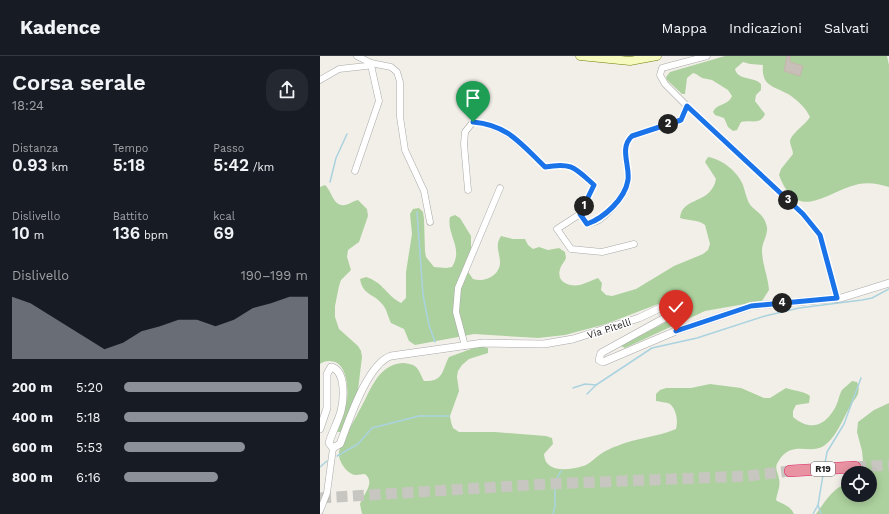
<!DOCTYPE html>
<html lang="it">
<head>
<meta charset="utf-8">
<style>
  :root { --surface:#171b24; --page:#242831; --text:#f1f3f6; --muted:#9ea1a6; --line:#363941; --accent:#8c9099 }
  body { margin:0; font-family:"Work Sans",sans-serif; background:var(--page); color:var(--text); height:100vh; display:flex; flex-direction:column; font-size:15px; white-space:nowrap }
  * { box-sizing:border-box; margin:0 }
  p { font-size:13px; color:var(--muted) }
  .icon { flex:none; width:22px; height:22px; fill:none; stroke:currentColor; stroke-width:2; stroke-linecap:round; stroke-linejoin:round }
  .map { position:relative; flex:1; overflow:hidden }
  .drawer { display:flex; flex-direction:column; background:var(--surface); width:320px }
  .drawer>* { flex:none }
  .controls { position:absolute; left:521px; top:410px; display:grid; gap:8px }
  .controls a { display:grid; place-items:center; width:36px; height:36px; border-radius:50%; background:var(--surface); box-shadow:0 2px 10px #0003; font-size:20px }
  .pin { position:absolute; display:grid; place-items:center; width:34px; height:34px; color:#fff; margin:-41px -17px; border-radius:50% 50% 50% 0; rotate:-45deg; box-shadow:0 0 4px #0007 }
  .pin .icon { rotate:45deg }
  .km { position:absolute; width:20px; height:20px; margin:-10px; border-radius:50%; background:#222; color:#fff; font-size:11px; line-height:20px; text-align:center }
  .round { display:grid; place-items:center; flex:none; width:42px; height:42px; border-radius:16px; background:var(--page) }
  .head { display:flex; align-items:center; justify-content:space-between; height:68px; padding:0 12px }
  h1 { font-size:22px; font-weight:600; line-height:30px }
  .figures { display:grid; grid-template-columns:repeat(3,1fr); gap:6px; height:68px; padding:4px 12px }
  .figures div { display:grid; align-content:center }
  .figures b { font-size:17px; font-weight:600 }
  .figures small { font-size:11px; font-weight:400 }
  .figures p { font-size:11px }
  .chart { height:112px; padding:8px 12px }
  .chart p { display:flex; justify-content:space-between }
  .chart svg { width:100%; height:72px; margin-top:4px; fill:var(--accent); opacity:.7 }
  ul { padding:0 12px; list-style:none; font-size:13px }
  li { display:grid; grid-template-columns:64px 48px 1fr; align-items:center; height:30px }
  li i { height:10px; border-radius:5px; background:var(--accent) }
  header { display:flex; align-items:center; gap:24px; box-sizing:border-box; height:56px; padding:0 20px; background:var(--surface); border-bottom:1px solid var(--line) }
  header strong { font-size:19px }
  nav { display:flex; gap:22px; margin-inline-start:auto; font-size:14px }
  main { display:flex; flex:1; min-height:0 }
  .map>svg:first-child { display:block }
  .forest { fill:#add19e }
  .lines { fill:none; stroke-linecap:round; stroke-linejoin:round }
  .stream { stroke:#aad3df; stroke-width:1.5 }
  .building { fill:#c7bfb8; stroke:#c4b6ab }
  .motorway-tunnel { stroke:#c8c6c1; stroke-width:11; stroke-dasharray:11 5.5; stroke-linecap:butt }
  .minor-casing { stroke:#a9a9a9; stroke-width:7 }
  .tertiary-casing { stroke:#a9a9a9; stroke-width:8 }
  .secondary-casing { stroke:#707d05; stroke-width:9 }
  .motorway-casing { stroke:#dc2a67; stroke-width:12 }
  .minor { stroke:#fff; stroke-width:6 }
  .tertiary { stroke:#fff; stroke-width:7 }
  .secondary { stroke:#f7fabf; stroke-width:8 }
  .motorway { stroke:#e892a2; stroke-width:11 }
  .route-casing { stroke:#fff; stroke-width:8 }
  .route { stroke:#1a73e8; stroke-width:5 }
  .labels { text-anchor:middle; stroke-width:3; stroke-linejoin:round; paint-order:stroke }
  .shield { fill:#fff; stroke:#646464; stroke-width:1 }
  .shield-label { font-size:9px; font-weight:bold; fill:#222 }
  .street-label { font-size:10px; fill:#222; stroke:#fff }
</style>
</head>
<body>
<header>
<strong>Kadence</strong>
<nav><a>Mappa</a><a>Indicazioni</a><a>Salvati</a></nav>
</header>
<main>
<section class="drawer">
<div class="head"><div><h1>Corsa serale</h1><p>18:24</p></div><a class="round"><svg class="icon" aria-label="share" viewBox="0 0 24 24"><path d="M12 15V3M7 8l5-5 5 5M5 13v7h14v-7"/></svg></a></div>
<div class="figures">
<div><p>Distanza</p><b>0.93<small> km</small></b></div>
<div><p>Tempo</p><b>5:18</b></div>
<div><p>Passo</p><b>5:42<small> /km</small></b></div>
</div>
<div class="figures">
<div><p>Dislivello</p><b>10<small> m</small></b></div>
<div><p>Battito</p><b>136<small> bpm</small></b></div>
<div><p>kcal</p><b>69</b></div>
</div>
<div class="chart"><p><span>Dislivello</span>190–199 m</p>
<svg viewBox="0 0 160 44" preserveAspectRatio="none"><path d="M0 44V6L10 10L20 17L30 24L40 31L50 38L60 34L70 27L80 24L90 20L100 20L110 24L120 20L130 13L140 10L150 6L160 6V44z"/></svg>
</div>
<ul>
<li><b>200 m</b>5:20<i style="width:97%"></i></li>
<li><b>400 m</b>5:18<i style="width:100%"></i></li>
<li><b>600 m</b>5:53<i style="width:66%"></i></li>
<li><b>800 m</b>6:16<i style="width:51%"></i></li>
</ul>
</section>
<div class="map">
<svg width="569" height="458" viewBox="0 0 569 458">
  <rect width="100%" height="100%" fill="#f2efe9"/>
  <g class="forest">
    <path d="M405,0H567L569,9V131C558,128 550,126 539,128C506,135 478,169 459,119L461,113L473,98C473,94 470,89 470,85C471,78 486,68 490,61C486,52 476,43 468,38C453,30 441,30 443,9L430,8L423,6L415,13C418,25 434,20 441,28V34L436,39L435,45L445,58C440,70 430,63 421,66L417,74L413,75L408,71L404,62L395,59L393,56C397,47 408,50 412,40L408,34L392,24L382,22L376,18L373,17L367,22L365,38H362L347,24L346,21L350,16Z"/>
    <path d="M388,101C402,103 418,116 423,129C425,135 426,141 429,147C435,156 444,157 447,171C448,180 442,186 442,194C442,208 448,220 449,234L442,245L385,255L305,292L301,290C319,278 364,262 371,244L368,239L346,245L286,268L245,279L218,282L154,278L95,289L89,285L84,273L71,267C68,261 67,254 63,249C54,237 43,240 40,223L46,221C63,226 67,240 81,247L86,242V216L92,178L90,158L93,153L99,152L103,156L104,163L105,195L106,201L114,211L126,212L132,211C144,192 126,178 130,161L135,159L140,162L151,180V193L146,213L153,223C165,227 181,219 180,205C179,195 175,189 181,180L193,183H205L208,189L213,193L219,191L228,194L239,192L245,196L246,202C245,205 241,209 240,213C236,227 250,231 260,229C267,227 272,224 278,222L282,227L281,234L286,239L292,240L316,233L354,210L383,198L388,194L390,188L385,169C377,163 369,165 360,162C362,140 391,149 396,123L385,106Z"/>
    <path d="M5,129C12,135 13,151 25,149C30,148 33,145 38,144L47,153L48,160L39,186L28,194L27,201L31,214L21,224L19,230L15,250V261L19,273L38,290L41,295L42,301L38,334L21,376H17L18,373C20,365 24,357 26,349C29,337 28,311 15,306C9,304 4,305 0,308V131Z"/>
    <path d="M159,290L168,292V297L149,303L142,309L138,315L137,321L139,335L130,360L131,366L133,372L139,376H175L226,380L232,382L233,388L224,398C225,418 250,414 263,410C268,409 274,403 278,400C283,396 291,392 297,390C316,382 337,381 356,373C358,366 357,354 350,348C346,346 340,346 336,345V338L340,334L346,332H371L390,328L421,332L444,342H450L466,332C474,335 484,335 490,340L489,347L476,349L473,355V361C490,375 504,371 515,352C518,347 519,339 522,334C525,331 529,328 532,325L537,326C539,331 539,333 538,338C536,343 532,346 530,351C522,364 516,383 502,391C487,398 471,384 458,406C454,412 458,416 459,423C461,430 457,437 456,444C463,449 470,449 474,458H42L40,448C43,438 56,427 45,418C41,418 39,419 36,419C28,419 19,406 19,399C18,390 35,364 39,355C51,335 56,310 82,307C86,307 93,308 96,311C100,315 101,320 104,325C124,326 122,314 129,301Z"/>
    <path d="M569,347V458H496C505,446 513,431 528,427V439H550V417H543L544,415L542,395L537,376L538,366L554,354Z"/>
  </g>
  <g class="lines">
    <g class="stream">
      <path d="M10,126L16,102L27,78"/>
      <path d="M97,156L103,239L109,269L115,286"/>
      <path d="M253,332L265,328L276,329"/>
      <path d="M267,338L276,329L332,292L377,282L445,260L479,252L542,244L552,242L569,233"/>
      <path d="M17,400L38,388L52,372L99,360H129"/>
      <path d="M505,407L507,396L524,368L541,322"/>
      <path d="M0,411L7,405"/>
      <path d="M498,449L501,458"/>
      <path d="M233,458L235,450V426L241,415"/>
      <path d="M493,458L498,449L503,419"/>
    </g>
  </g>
  <path class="building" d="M467,0H470V6L483,10L480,20L464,15Z"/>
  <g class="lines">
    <g class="motorway-tunnel">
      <path d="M535,411L569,409"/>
      <path d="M0,442L227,428L428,420L470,415"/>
    </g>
    <defs>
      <g id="minor">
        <path d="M37,0L51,7L71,11L77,16L80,26V61L85,94L104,135L110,166"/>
        <path d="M0,24L19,13L46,10L51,9V7"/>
        <path d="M367,50L483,158L500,179L517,243"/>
        <path d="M35,115L59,45L51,9"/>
        <path d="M148,134L144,88L145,76L153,66C187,69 202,89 225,111C252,106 255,112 274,129L260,158L267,168C271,167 276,166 279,164C290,156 306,138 308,124C310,109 299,92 312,80L361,64L367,50L345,28L340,19L342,12L387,0"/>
        <path d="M260,158L237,173L251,193L282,196L314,188"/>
        <path d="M145,290L136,256L138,232L180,132"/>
        <path d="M0,455L7,437L13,392"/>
      </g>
      <path id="tertiary" d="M0,373L7,352V318L11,311C26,314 24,343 21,355C18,366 12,376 9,387L13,392L20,388C29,365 47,308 71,300L163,287L224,288L253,283L319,262L355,245H360L363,247V251L359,254L281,297L279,304L283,306L356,275L431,250L521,242L569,227"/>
      <path id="secondary" d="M260,0L310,5L337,0"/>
      <path id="motorway" d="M470,415L535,411"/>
    </defs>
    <use href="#minor" class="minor-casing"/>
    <use href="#tertiary" class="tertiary-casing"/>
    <use href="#secondary" class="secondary-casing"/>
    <use href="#motorway" class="motorway-casing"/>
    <use href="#minor" class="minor"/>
    <use href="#tertiary" class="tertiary"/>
    <use href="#secondary" class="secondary"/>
    <use href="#motorway" class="motorway"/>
  </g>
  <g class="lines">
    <defs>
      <path id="route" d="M153,66C188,69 201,88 225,111C252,106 255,112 274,129L260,158L267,168C284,162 305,143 308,124C310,109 299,92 312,80L361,64L367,50L483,158L500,179L517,242L431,250L356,275"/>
    </defs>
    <use href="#route" class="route-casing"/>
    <use href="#route" class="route"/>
  </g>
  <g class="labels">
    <rect class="shield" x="491" y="406" width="24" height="14" rx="3"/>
    <g class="shield-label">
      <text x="503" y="416">R19</text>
    </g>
    <g class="street-label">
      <text transform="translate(289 272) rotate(-18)" y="4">Via Pitelli</text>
    </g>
  </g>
</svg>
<div class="controls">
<a><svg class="icon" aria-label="locate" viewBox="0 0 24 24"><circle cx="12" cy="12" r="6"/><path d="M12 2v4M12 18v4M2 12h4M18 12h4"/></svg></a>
</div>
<div class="pin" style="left:153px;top:66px;background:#1e9e55"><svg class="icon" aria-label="arrive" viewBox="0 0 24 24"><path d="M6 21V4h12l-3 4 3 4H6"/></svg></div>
<div class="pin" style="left:356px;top:275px;background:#d93025"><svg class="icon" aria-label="check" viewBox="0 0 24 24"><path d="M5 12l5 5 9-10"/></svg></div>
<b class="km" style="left:264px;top:150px">1</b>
<b class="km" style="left:348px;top:68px">2</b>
<b class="km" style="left:468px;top:144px">3</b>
<b class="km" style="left:462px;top:247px">4</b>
</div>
</main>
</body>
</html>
